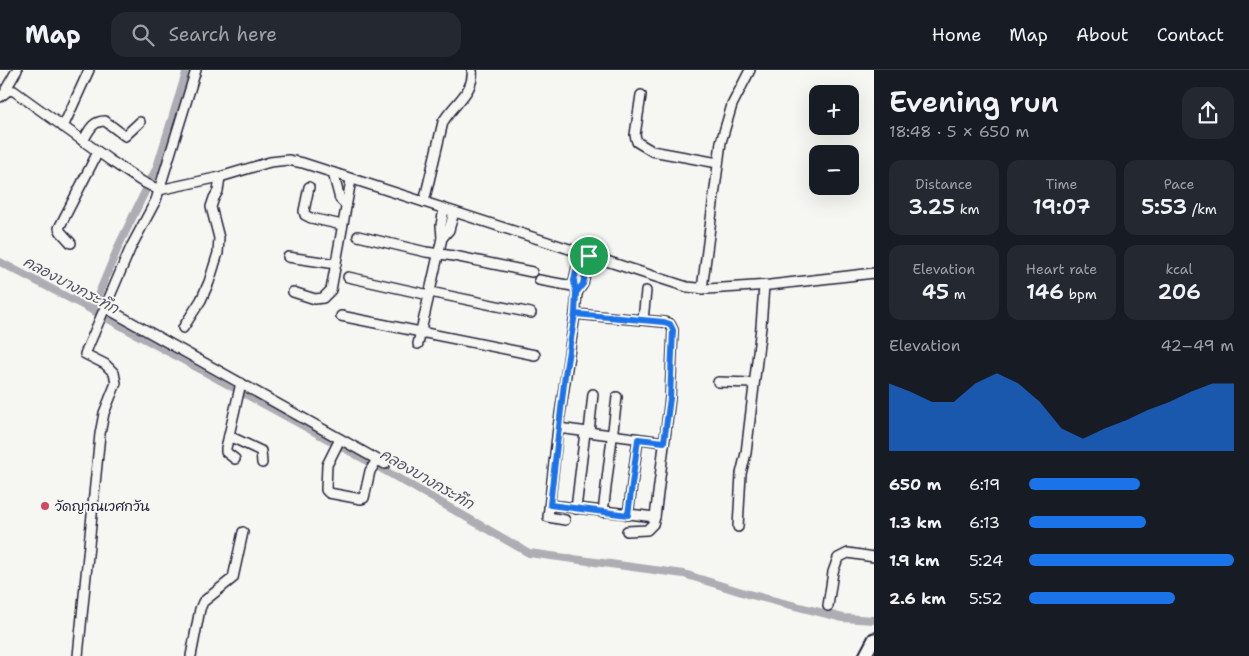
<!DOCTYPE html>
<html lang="en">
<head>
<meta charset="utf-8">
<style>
  :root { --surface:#171b24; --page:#242831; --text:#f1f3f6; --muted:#9ea1a6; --line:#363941; --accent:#1a73e8 }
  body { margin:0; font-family:"Shantell Sans","Playpen Sans Thai",sans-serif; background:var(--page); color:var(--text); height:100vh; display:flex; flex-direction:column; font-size:19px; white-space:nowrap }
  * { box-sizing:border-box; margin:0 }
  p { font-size:16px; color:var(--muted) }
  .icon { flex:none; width:28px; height:28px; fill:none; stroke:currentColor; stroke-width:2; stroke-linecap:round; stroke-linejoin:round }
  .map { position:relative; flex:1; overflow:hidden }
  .drawer { display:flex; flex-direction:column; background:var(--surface); width:375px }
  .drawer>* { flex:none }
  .buttons { position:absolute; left:809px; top:15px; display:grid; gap:10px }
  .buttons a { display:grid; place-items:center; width:50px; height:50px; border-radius:10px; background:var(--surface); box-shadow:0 5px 20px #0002; font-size:25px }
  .pin { position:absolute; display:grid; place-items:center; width:42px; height:42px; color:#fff; margin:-21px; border:2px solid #fff; border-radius:50%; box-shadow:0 1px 5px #0007 }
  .round { display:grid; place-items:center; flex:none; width:52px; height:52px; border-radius:15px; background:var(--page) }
  .head { display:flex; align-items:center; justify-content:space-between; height:85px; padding:0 15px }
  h1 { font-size:28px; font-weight:600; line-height:38px }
  .metrics { display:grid; grid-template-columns:repeat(3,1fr); gap:8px; height:85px; padding:5px 15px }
  .metrics div { display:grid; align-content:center; border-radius:12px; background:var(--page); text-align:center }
  .metrics b { font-size:21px; font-weight:600 }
  .metrics small { font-size:14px; font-weight:400 }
  .metrics p { font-size:14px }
  .chart { height:140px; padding:10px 15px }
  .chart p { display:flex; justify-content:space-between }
  .chart svg { width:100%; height:90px; margin-top:5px; fill:var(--accent); opacity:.7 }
  ul { padding:0 15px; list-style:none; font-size:16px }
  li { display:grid; grid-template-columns:80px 60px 1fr; align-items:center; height:38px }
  li i { height:12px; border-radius:6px; background:var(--accent) }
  header { display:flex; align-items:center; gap:30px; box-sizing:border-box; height:70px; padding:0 25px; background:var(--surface); border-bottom:1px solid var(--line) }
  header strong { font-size:24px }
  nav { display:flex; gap:28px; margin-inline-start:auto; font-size:18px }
  .search { width:350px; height:45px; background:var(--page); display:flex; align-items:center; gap:12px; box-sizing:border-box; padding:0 18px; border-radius:15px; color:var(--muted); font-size:19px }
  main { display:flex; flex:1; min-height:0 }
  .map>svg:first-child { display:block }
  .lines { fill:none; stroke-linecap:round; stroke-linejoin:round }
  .canal { stroke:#adadb3; stroke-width:8 }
  .street-casing { stroke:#22223b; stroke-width:12 }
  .secondary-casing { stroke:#22223b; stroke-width:15 }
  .street { stroke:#f6f6f2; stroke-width:9 }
  .secondary { stroke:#f6f6f2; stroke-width:11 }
  .route-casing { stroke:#fff; stroke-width:10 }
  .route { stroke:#1a73e8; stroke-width:6 }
  .poi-dot { fill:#d1495b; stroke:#f6f6f2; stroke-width:2 }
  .labels { text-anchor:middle; stroke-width:4; stroke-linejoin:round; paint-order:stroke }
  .poi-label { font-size:14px; fill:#22223b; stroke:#f6f6f2; text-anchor:start }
  .water-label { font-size:15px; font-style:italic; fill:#535365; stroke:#f6f6f2 }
</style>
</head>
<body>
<header>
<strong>Map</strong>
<div class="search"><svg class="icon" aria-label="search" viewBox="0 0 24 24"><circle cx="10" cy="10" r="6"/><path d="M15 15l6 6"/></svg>Search here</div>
<nav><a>Home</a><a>Map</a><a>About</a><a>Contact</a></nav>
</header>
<main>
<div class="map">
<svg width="874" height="586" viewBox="0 0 874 586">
  <rect width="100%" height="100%" fill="#f6f6f2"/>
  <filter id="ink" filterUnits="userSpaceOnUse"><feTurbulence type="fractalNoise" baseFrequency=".02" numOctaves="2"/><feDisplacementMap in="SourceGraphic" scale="10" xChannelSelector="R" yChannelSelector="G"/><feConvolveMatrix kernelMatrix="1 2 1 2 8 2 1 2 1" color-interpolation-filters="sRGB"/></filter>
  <g filter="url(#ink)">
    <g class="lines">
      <g class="canal">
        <path d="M0,192L92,240L375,395L529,483L684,504L748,524L843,548L874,550"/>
        <path d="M92,240L119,175L157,97L187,0"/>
      </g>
      <defs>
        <g id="street">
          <path d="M6,19L17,0"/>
          <path d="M641,25L635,65L637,72L652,81L718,93"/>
          <path d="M0,27L9,20L14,21L111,91L141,111L159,120L220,107L270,92L288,90L303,93L687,217L707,219L770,215L874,203"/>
          <path d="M63,57L89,0"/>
          <path d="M83,71C89,61 92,51 105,51L125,66L140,52"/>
          <path d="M333,103L340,129L346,135"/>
          <path d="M309,117L304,141L305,145L311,148L342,155"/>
          <path d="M424,132L443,52C453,34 475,22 472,0"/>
          <path d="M358,166L426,182L454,186L532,202"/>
          <path d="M442,168L449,160L454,142"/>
          <path d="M71,173L61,162L59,158L98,82"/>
          <path d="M288,187L336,194"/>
          <path d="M348,207L429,225"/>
          <path d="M539,210L578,217"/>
          <path d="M702,219L721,72L732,35L750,0"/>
          <path d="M293,222L315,229L323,228L331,220L351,110"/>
          <path d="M430,222L531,243"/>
          <path d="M577,223L583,214L589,186"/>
          <path d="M106,238L385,394"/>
          <path d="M341,246L535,285"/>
          <path d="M643,250L646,221"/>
          <path d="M183,258L201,230L209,212L218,183L219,168L211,137L214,128L218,121L220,107"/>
          <path d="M418,274L442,168L441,155L444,139"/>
          <path d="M718,312L753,313"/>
          <path d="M558,358L664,372"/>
          <path d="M589,362L593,324"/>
          <path d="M229,366L261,381L262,393"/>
          <path d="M340,369L327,395L326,420L329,423L361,429L364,428L370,401L377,390"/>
          <path d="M235,389L226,382V378L241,313"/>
          <path d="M550,435L655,447L670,328L673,260L670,254L664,252L575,244"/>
          <path d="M576,439L585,362"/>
          <path d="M603,442L617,327"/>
          <path d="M628,445L638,369"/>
          <path d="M565,450L548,447L558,358L575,244L577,223L574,211L580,183"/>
          <path d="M738,457L741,404L746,383L761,257L764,216"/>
          <path d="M627,461L647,460L653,454L655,447"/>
          <path d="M828,536L833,502L838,488L848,483L874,487"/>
          <path d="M78,586L100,364L104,343L116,313L114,303L105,294L85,284L131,177L156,130L196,0"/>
          <path d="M191,586L200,539L203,532L233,508L243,462"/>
        </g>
        <path id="secondary" d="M865,586L874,569"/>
      </defs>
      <use href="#street" class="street-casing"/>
      <use href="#secondary" class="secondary-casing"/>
      <use href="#street" class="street"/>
      <use href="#secondary" class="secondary"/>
    </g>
  </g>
  <g class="lines" filter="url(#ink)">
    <defs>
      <path id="route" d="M589,186L580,183L574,211L576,223L575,244L565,305L550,435L628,445L638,369L664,372L670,328L673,260L670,254L664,252L575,244L576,223L583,214L589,186"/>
    </defs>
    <use href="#route" class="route-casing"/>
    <use href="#route" class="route"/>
  </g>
  <circle class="poi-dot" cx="45" cy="436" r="5"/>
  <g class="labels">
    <g class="poi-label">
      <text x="55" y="441">วัดญาณเวศกวัน</text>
    </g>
    <g class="water-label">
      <text transform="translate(71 215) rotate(28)" y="5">คลองบางกระทึก</text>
      <text transform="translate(427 409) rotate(30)" y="5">คลองบางกระทึก</text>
    </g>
  </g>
</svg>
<div class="buttons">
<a>+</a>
<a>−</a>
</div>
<div class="pin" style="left:589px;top:186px;background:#1e9e55"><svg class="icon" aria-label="arrive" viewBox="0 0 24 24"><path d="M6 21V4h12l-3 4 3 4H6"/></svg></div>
</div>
<section class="drawer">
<div class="head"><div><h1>Evening run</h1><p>18:48 · 5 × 650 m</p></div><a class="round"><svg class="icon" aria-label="share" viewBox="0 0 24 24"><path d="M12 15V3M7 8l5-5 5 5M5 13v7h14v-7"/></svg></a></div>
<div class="metrics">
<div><p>Distance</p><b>3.25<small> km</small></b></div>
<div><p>Time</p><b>19:07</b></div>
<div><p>Pace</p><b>5:53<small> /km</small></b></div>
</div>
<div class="metrics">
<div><p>Elevation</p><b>45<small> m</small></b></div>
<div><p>Heart rate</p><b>146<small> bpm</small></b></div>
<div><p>kcal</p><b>206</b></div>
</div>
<div class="chart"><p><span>Elevation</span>42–49 m</p>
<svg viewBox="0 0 160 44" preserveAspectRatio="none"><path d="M0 44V11L10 15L20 20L30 20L40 11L50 6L60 11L70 20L80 33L90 38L100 33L110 29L120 24L130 20L140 15L150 11L160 11V44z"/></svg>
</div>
<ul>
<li><b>650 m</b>6:19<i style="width:54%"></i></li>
<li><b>1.3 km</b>6:13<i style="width:57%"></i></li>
<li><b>1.9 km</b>5:24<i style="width:100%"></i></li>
<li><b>2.6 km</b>5:52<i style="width:71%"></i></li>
</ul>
</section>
</main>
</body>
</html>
